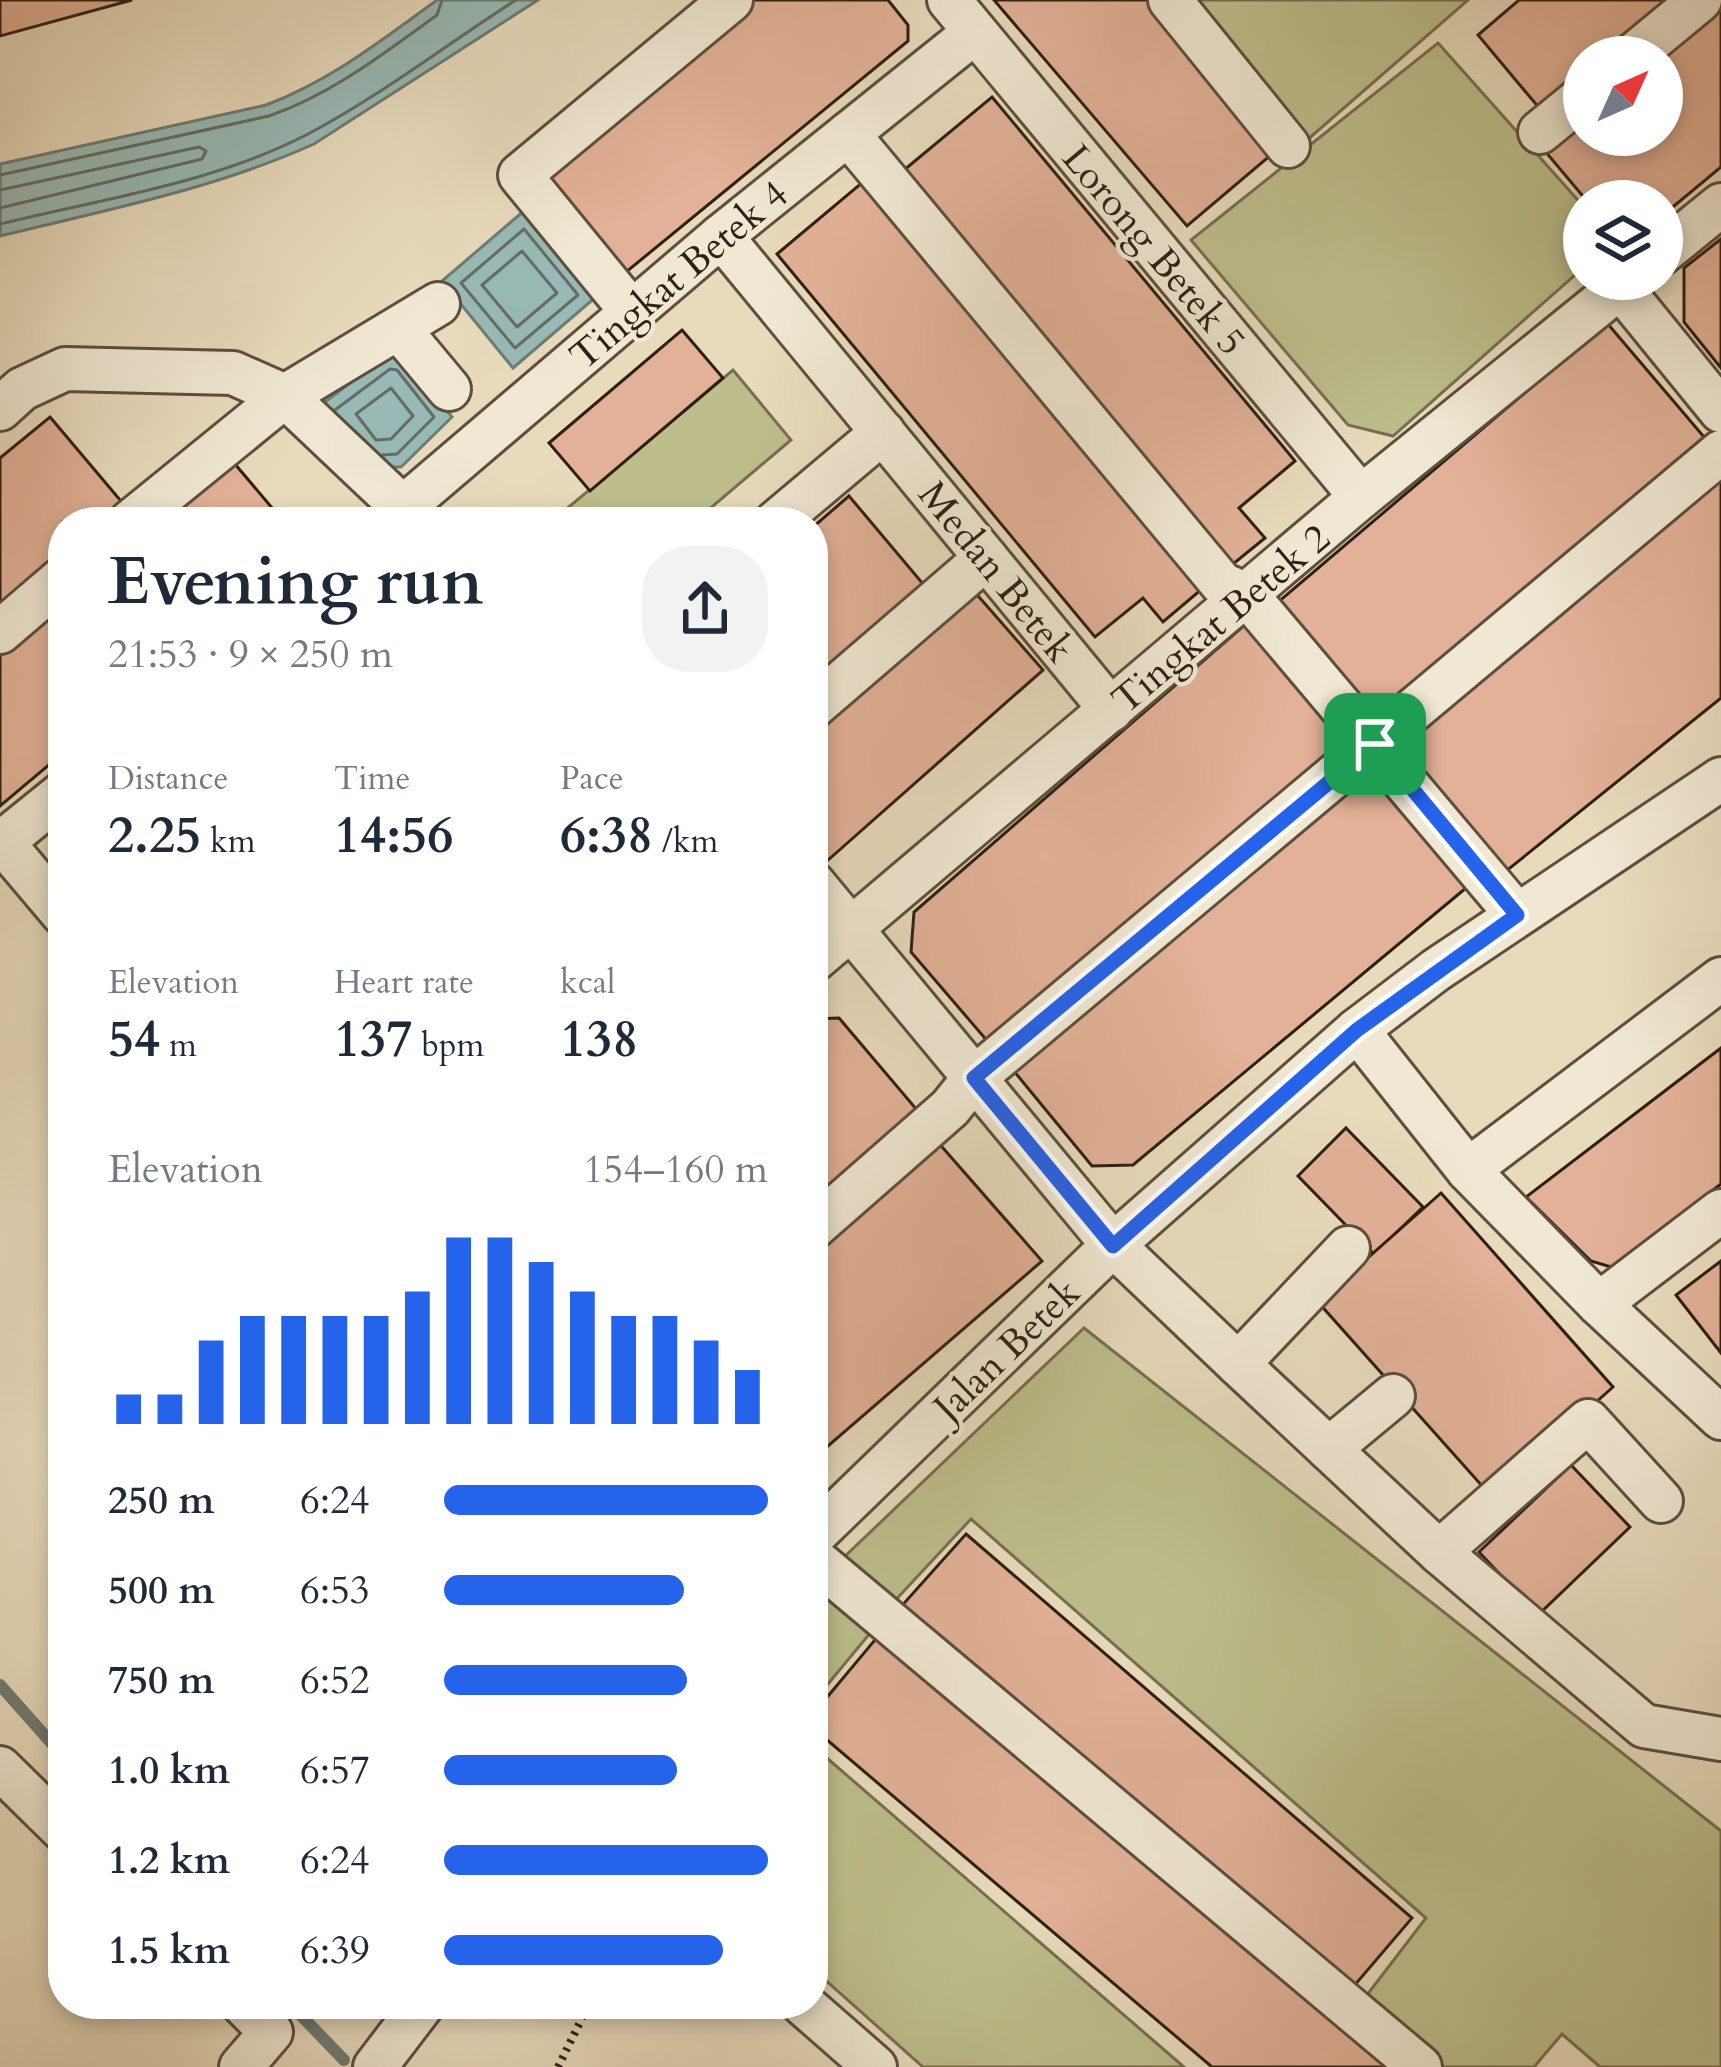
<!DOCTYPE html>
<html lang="en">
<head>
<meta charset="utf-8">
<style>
  :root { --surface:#fff; --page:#f2f2f3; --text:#1f2937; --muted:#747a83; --accent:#2563eb }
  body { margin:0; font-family:Cardo,serif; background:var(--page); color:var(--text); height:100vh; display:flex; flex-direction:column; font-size:45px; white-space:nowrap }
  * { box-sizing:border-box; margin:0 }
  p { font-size:39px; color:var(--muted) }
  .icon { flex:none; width:66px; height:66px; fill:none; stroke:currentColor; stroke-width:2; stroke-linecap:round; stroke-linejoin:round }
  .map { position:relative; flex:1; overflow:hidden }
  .sheet { position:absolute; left:48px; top:507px; width:780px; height:1512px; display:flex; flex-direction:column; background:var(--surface); border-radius:48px; box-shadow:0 6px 18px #0003 }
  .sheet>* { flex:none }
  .needle { width:78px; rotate:45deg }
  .buttons { position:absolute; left:1563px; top:36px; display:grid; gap:24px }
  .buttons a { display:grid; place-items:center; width:120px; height:120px; border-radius:50%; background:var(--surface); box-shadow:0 6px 18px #0003; font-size:60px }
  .pin { position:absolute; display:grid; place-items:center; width:102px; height:102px; color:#fff; margin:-51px; border-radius:24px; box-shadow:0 6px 18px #0006 }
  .round { display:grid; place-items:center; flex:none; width:126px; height:126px; border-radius:48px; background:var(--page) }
  .overview { display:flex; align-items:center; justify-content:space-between; height:204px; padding:0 60px }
  h1 { font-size:66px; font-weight:700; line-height:90px }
  .figures { display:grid; grid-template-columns:repeat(3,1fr); gap:18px; height:204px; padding:12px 60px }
  .figures div { display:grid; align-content:center }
  .figures b { font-size:51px; font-weight:700 }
  .figures small { font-size:33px; font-weight:400 }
  .figures p { font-size:33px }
  .chart { height:336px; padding:24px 60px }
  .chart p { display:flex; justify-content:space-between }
  .chart svg { width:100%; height:216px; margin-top:12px; stroke:var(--accent); stroke-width:6 }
  ul { padding:0 60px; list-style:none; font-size:39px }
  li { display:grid; grid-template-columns:192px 144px 1fr; align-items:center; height:90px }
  li i { height:30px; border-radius:15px; background:var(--accent) }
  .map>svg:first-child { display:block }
  .green { fill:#bdbe8c; stroke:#766f50; stroke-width:3 }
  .water { fill:#98bab6; stroke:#6e7c75; stroke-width:3 }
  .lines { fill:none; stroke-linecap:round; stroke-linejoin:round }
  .shore { stroke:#636d65; stroke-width:3 }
  .stream { stroke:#6e7c75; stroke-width:12 }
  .building { fill:#e2b197; stroke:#2e2014; stroke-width:3 }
  .minor-casing { stroke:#5c4f3e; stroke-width:48 }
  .path { stroke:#2e2014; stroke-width:8; stroke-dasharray:3 6; stroke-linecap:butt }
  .minor { stroke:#f0e8d3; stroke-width:42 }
  .route-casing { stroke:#fff; stroke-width:24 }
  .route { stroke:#2563eb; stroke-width:15 }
  .labels { text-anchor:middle; stroke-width:9; stroke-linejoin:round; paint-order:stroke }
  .street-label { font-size:39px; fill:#2e2014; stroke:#f0e8d3 }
</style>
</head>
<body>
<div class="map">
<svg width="1721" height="2067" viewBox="0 0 1721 2067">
  <rect width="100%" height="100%" fill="#e8dbbc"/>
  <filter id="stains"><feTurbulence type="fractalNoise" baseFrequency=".00167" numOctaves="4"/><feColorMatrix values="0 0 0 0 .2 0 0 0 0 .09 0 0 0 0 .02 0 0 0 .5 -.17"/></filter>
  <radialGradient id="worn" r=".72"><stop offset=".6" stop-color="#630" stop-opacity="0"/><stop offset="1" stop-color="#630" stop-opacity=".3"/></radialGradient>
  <g class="green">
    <path d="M1191,0H1468L1306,141Z"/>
    <path d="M1438,43L1584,207V267L1393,436L1348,425L1191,240Z"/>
    <path d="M733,370L791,440L694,522H563L558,516Z"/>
    <path d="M1084,1328L1721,1831V2067H1600L1562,2034L1534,2067H1436L1360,2004L1426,1918L971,1519L890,1606L840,1561Z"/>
    <path d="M827,1586L876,1626L813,1702V1602Z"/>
    <path d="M813,1746L1184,2067H923L813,1969Z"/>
  </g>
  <g class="water">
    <path d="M437,0H538L314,144C214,189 106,210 0,236V164L266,105C330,81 382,40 437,0Z"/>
    <path d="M525,210L597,296L513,368L442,281Z"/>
    <path d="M396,349L452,417L401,467H363L314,410Z"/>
  </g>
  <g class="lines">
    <g class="shore">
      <path d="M0,175L269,116C332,94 383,54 437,15L442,0"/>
      <path d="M0,190L199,147L206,151L202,159L0,208"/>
      <path d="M0,224C102,199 214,183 308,134C380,96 447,44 516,0"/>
      <path d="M524,229L578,295L515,348L461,283Z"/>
      <path d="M522,251L557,293L517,327L482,285Z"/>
      <path d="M391,388L413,416L391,439L376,440L356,414Z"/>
      <path d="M335,410L390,369L397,370L434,417L397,454L382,455"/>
    </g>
    <g class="stream">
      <path d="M0,1685L63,1756"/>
      <path d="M290,2004L344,2060"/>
    </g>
  </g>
  <g class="building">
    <path d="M0,0H132L0,36Z"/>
    <path d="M751,0H888L908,25V41L620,277L536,175Z"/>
    <path d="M994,0H1151L1278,149L1187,226Z"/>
    <path d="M1519,0H1683L1615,57H1584V83L1545,115L1478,35Z"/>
    <path d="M1721,5V167L1662,216V201H1587L1544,150L1584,117V135H1662V57H1658Z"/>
    <path d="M992,97L1295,461L1239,508L1265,538L1227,569L898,175Z"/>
    <path d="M870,176L1209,583L1163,622L1143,598L1095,637L777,254Z"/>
    <path d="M1721,239V368L1684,322V268Z"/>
    <path d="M1607,323L1710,444L1376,729L1271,608Z"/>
    <path d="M682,330L723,378L590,491L549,443Z"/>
    <path d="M50,417L126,507L108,522H63V560L0,612V458Z"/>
    <path d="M229,457L284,522H151Z"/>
    <path d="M1721,480V698L1500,876L1394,744Z"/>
    <path d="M849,496L929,591L813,689V527Z"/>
    <path d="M972,589L1043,670L827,861L813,845V729Z"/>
    <path d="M63,596V753L0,806V650Z"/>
    <path d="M1248,622L1353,741L995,1050L911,952L914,912Z"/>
    <path d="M1368,763L1472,883L1133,1165L1092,1166L1008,1064Z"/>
    <path d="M839,1018L923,1117L813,1215V1019Z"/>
    <path d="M1721,1048V1184L1611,1267L1591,1261L1526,1197Z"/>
    <path d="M1346,1128L1423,1207L1374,1254L1298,1176Z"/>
    <path d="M936,1140L1042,1261L813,1459V1247Z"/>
    <path d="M1441,1193L1613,1387L1491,1496L1318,1302Z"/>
    <path d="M1721,1261V1353L1676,1295Z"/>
    <path d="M1571,1465L1630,1527L1538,1615L1479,1552Z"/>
    <path d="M966,1534L1412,1918L1348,1993L898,1610Z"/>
    <path d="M879,1635L1387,2067H1212L813,1728V1714Z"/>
  </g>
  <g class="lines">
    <defs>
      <g id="minor">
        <path d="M949,0L1361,497"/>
        <path d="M1170,0L1288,146"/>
        <path d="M1631,57L1700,0"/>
        <path d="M1540,132L1584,96"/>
        <path d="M848,134L1222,584L1247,595L1517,915"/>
        <path d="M721,236L1111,710"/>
        <path d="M1662,253L1721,205"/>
        <path d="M1620,287L1721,411"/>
        <path d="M632,312L520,175L731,0"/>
        <path d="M399,329L449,389"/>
        <path d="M0,409L22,389L65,369L233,373L285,396L418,522"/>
        <path d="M130,522L285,396L438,304"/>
        <path d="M386,522L721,236L975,32"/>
        <path d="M776,522L883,432"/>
        <path d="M0,632L63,578"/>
        <path d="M813,707L986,558"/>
        <path d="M3,843L63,914"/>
        <path d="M0,844L63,793"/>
        <path d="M813,883L1113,1245L1238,1364L1439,1552L1644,1726L1721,1739"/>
        <path d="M813,961L1361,497L1630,279"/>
        <path d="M1357,1030L1468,1170L1599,1304L1721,1418"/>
        <path d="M1468,1170L1721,979"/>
        <path d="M813,1228L950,1108L974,1078L1721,452"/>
        <path d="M1599,1304L1721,1211"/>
        <path d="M1238,1364L1348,1248"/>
        <path d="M1329,1449L1393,1396"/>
        <path d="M813,1536L1113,1245L1357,1030L1436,970L1721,779"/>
        <path d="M1439,1552L1588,1421L1661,1501"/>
        <path d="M813,1558L1420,2067"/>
        <path d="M0,1768L63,1830"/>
        <path d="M803,2004L875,2067"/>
        <path d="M241,2067L271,2032L243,2004"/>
        <path d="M375,2067L423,2004"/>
      </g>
    </defs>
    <use href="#minor" class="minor-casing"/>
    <path class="path" d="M558,2067L589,2004"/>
    <use href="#minor" class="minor"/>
  </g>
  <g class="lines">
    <defs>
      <path id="route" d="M1375,744L1517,915L1357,1030L1113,1246L974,1078Z"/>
    </defs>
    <use href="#route" class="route-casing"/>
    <use href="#route" class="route"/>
  </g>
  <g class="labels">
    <g class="street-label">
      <text transform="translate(1155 249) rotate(50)" y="14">Lorong Betek 5</text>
      <text transform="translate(678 274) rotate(-40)" y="14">Tingkat Betek 4</text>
      <text transform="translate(997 571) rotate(51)" y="14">Medan Betek</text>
      <text transform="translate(1220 618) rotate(-40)" y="14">Tingkat Betek 2</text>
      <text transform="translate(1006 1349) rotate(-44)" y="14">Jalan Betek</text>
    </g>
  </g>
  <rect width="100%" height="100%" filter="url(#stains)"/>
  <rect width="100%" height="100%" fill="url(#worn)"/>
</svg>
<div class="buttons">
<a><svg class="needle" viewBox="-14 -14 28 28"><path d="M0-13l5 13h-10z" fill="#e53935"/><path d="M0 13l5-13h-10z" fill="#747a83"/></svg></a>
<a><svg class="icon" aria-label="layers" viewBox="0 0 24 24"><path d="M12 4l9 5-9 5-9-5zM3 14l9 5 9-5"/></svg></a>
</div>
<div class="pin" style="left:1375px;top:744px;background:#1e9e55"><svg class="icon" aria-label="arrive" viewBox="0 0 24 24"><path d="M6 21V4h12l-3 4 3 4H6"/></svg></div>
<section class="sheet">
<div class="overview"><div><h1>Evening run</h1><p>21:53 · 9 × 250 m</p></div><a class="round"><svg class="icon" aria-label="share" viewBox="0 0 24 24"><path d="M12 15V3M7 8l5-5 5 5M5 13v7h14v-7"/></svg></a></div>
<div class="figures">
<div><p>Distance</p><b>2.25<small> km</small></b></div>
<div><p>Time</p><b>14:56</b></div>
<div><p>Pace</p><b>6:38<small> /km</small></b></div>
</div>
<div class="figures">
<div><p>Elevation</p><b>54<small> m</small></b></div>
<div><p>Heart rate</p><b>137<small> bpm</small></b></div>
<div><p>kcal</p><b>138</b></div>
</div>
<div class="chart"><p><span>Elevation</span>154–160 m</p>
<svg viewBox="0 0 160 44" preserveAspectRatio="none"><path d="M5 44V38M15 44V38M25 44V27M35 44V22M45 44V22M55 44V22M65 44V22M75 44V17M85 44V6M95 44V6M105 44V11M115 44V17M125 44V22M135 44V22M145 44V27M155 44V33"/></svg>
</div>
<ul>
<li><b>250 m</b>6:24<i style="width:100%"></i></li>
<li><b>500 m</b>6:53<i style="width:74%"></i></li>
<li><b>750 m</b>6:52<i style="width:75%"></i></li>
<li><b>1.0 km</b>6:57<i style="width:72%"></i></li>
<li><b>1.2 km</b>6:24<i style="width:100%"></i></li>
<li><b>1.5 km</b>6:39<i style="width:86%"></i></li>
</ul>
</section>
</div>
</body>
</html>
